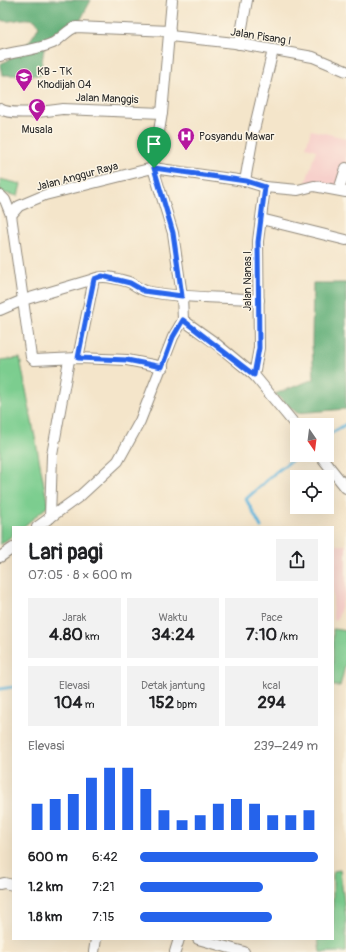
<!DOCTYPE html>
<html lang="id">
<head>
<meta charset="utf-8">
<style>
  :root { --surface:#fff; --page:#f2f2f2; --text:#202124; --muted:#757577; --accent:#2563eb }
  body { margin:0; font-family:Pangolin,sans-serif; background:var(--page); color:var(--text); height:100vh; display:flex; flex-direction:column; font-size:15px; white-space:nowrap }
  * { box-sizing:border-box; margin:0 }
  p { font-size:13px; color:var(--muted) }
  .icon { flex:none; width:22px; height:22px; fill:none; stroke:currentColor; stroke-width:2; stroke-linecap:round; stroke-linejoin:round }
  .map { position:relative; flex:1; overflow:hidden }
  .sheet { position:absolute; left:12px; top:526px; width:322px; height:414px; display:flex; flex-direction:column; background:var(--surface); border-radius:0px; box-shadow:0 4px 16px #0002 }
  .sheet>* { flex:none }
  .needle { width:26px; rotate:166deg }
  .controls { position:absolute; left:290px; top:418px; display:grid; gap:8px }
  .controls a { display:grid; place-items:center; width:44px; height:44px; border-radius:0px; background:var(--surface); box-shadow:0 4px 16px #0002; font-size:20px }
  .pin { position:absolute; display:grid; place-items:center; width:34px; height:34px; color:#fff; margin:-41px -17px; border-radius:50% 50% 50% 0; rotate:-45deg; box-shadow:0 0 4px #0007 }
  .pin .icon { rotate:45deg }
  .round { display:grid; place-items:center; flex:none; width:42px; height:42px; border-radius:0px; background:var(--page) }
  .overview { display:flex; align-items:center; justify-content:space-between; height:68px; padding:0 16px }
  h1 { font-size:22px; font-weight:700; line-height:30px }
  .metrics { display:grid; grid-template-columns:repeat(3,1fr); gap:6px; height:68px; padding:4px 16px }
  .metrics div { display:grid; align-content:center; border-radius:0px; background:var(--page); text-align:center }
  .metrics b { font-size:17px; font-weight:700 }
  .metrics small { font-size:11px; font-weight:400 }
  .metrics p { font-size:11px }
  .chart { height:112px; padding:8px 16px }
  .chart p { display:flex; justify-content:space-between }
  .chart svg { width:100%; height:72px; margin-top:4px; stroke:var(--accent); stroke-width:6 }
  ul { padding:0 16px; list-style:none; font-size:13px }
  li { display:grid; grid-template-columns:64px 48px 1fr; align-items:center; height:30px }
  li i { height:10px; border-radius:5px; background:var(--accent) }
  .map>svg:first-child { display:block }
  .built { fill:#f7d0cb }
  .green { fill:#7ccd8f; stroke:#547c5d }
  .forest { fill:#65b07a; stroke:#486e52 }
  .lines { fill:none; stroke-linecap:round; stroke-linejoin:round }
  .stream { stroke:#61b5dd; stroke-width:3 }
  .minor-casing { stroke:#90887a; stroke-width:12 }
  .minor { stroke:#fff; stroke-width:10 }
  .route-casing { stroke:#fff; stroke-width:8 }
  .route { stroke:#2563eb; stroke-width:5 }
  .labels { text-anchor:middle; stroke-width:3; stroke-linejoin:round; paint-order:stroke }
  .street-label { font-size:11px; fill:#2b2b2b; stroke:#fcf5e5 }
  .poi-label { font-size:11px; fill:#2b2b2b; stroke:#fcf5e5; text-anchor:start }
</style>
</head>
<body>
<div class="map">
<svg width="346" height="952" viewBox="0 0 346 952">
  <rect width="100%" height="100%" fill="#fcf5e5"/>
  <filter id="ink" filterUnits="userSpaceOnUse"><feTurbulence type="fractalNoise" baseFrequency=".025" numOctaves="2"/><feDisplacementMap in="SourceGraphic" scale="8" xChannelSelector="R" yChannelSelector="G"/><feConvolveMatrix kernelMatrix="1 2 1 2 8 2 1 2 1" color-interpolation-filters="sRGB"/></filter>
  <filter id="wash" filterUnits="userSpaceOnUse"><feTurbulence type="fractalNoise" baseFrequency=".012" numOctaves="4" result="noise"/><feDisplacementMap in="SourceGraphic" scale="16" xChannelSelector="R" yChannelSelector="G"/><feGaussianBlur stdDeviation="0.9" result="paint"/><feColorMatrix in="noise" values="0 0 0 0 0 0 0 0 0 0 0 0 0 0 0 0 0 1.4 0 .05"/><feComposite in="paint" operator="in"/></filter>
  <g filter="url(#wash)">
    <rect width="100%" height="100%" fill="#f4e5ca"/>
    <g class="built">
      <path d="M311,130L346,138V162L338,189L306,182L316,150L306,147Z"/>
      <path d="M333,545H346V592L337,620L333,619Z"/>
    </g>
    <g class="green">
      <path d="M0,179L21,184L18,196L0,192Z"/>
      <path d="M20,358L48,506L23,527H13V535L0,545V360Z"/>
      <path d="M333,629L346,631V662L340,686H333Z"/>
      <path d="M340,870L346,919V952H320L318,939H333V871Z"/>
    </g>
    <g class="forest">
      <path d="M2,0H91L80,21C45,34 44,38 41,75H2L0,64C18,57 30,43 39,26L35,20C22,16 10,24 0,20V2Z"/>
      <path d="M313,283H346V409L297,413L275,394L314,379L312,344Z"/>
    </g>
    <g class="lines">
      <g class="stream">
        <path d="M327,436L346,424"/>
        <path d="M261,527L246,499L276,472L299,455"/>
        <path d="M0,689L13,687"/>
      </g>
    </g>
  </g>
  <g filter="url(#ink)">
    <g class="lines">
      <defs>
        <g id="minor">
          <path d="M172,0L162,113L153,168L173,233L182,296L183,320L214,342L254,375L297,427"/>
          <path d="M170,36L235,43L313,57L346,71"/>
          <path d="M239,44L247,0"/>
          <path d="M0,56C17,51 37,50 53,43C62,38 67,30 76,27L170,31"/>
          <path d="M0,109C12,116 48,111 63,109L162,113"/>
          <path d="M245,181L254,130L273,50"/>
          <path d="M339,190L346,168"/>
          <path d="M0,195L5,200L11,215L31,357L34,360L78,358L127,360L163,367"/>
          <path d="M11,215L19,206L45,195L153,168L245,181L265,187L298,190L314,186L346,192"/>
          <path d="M261,219L346,240"/>
          <path d="M0,310L23,300L94,279"/>
          <path d="M78,358L94,279C103,274 119,279 129,282C135,285 139,289 146,291C183,299 221,296 259,300"/>
          <path d="M254,375L259,348L258,241L265,187"/>
          <path d="M320,455L346,488"/>
          <path d="M50,518L52,455L69,360"/>
          <path d="M37,527L80,496L118,461L140,421L173,337L183,320"/>
          <path d="M0,557L13,548"/>
          <path d="M0,884L4,883L13,885"/>
          <path d="M198,939L244,952"/>
          <path d="M94,952L96,939"/>
          <path d="M175,952L179,939"/>
        </g>
      </defs>
      <use href="#minor" class="minor-casing"/>
      <use href="#minor" class="minor"/>
    </g>
  </g>
  <g class="lines" filter="url(#ink)">
    <defs>
      <path id="route" d="M154,168L246,181L265,187L258,242L259,348L254,375L183,320L173,337L162,367L127,360L78,358L94,279L102,276L130,283L144,291L182,296L173,233Z"/>
    </defs>
    <use href="#route" class="route-casing"/>
    <use href="#route" class="route"/>
  </g>
  <defs>
    <symbol id="school-pin" viewBox="-11 -11 22 30"><path d="M0 17L-7.5 6A9.5 9.5 0 1 1 7.5 6Z" fill="#b5179e" stroke="#fcf5e5"/><path d="M0-5L7-2L0 1L-7-2ZM-4 1L0 2.5L4 1V4Q0 6-4 4Z" fill="#fff"/></symbol>
    <symbol id="mosque-pin" viewBox="-11 -11 22 30"><path d="M0 17L-7.5 6A9.5 9.5 0 1 1 7.5 6Z" fill="#b5179e" stroke="#fcf5e5"/><path d="M3.5-4.9A6 6 0 1 0 3.5 4.9A5 5 0 1 1 3.5-4.9Z" fill="#fff"/></symbol>
    <symbol id="hospital-pin" viewBox="-11 -11 22 30"><path d="M0 17L-7.5 6A9.5 9.5 0 1 1 7.5 6Z" fill="#b5179e" stroke="#fcf5e5"/><path d="M-5-5h3v3.5h4V-5h3V5h-3V1.5h-4V5h-3Z" fill="#fff"/></symbol>
  </defs>
  <g fill-rule="evenodd">
    <use href="#school-pin" x="14" y="67" width="20" height="27"/>
    <use href="#mosque-pin" x="27" y="97" width="20" height="27"/>
    <use href="#hospital-pin" x="176" y="126" width="20" height="27"/>
  </g>
  <g class="labels">
    <g class="street-label">
      <text transform="translate(261 36) rotate(9)" y="4">Jalan Pisang I</text>
      <text transform="translate(107 98) rotate(2)" y="4">Jalan Manggis</text>
      <text transform="translate(77 176) rotate(-15)" y="4">Jalan Anggur Raya</text>
      <text transform="translate(247 281) rotate(-90)" y="4">Jalan Nanas I</text>
    </g>
    <g class="poi-label">
      <text x="37" y="75">KB - TK<tspan x="37" dy="13">Khodijah 04</tspan></text>
      <text x="37" y="133" text-anchor="middle">Musala</text>
      <text x="199" y="140">Posyandu Mawar</text>
    </g>
  </g>
</svg>
<div class="controls">
<a><svg class="needle" viewBox="-14 -14 28 28"><path d="M0-13l5 13h-10z" fill="#e53935"/><path d="M0 13l5-13h-10z" fill="#757577"/></svg></a>
<a><svg class="icon" aria-label="locate" viewBox="0 0 24 24"><circle cx="12" cy="12" r="6"/><path d="M12 2v4M12 18v4M2 12h4M18 12h4"/></svg></a>
</div>
<div class="pin" style="left:154px;top:168px;background:#1e9e55"><svg class="icon" aria-label="arrive" viewBox="0 0 24 24"><path d="M6 21V4h12l-3 4 3 4H6"/></svg></div>
<section class="sheet">
<div class="overview"><div><h1>Lari pagi</h1><p>07:05 · 8 × 600 m</p></div><a class="round"><svg class="icon" aria-label="share" viewBox="0 0 24 24"><path d="M12 15V3M7 8l5-5 5 5M5 13v7h14v-7"/></svg></a></div>
<div class="metrics">
<div><p>Jarak</p><b>4.80<small> km</small></b></div>
<div><p>Waktu</p><b>34:24</b></div>
<div><p>Pace</p><b>7:10<small> /km</small></b></div>
</div>
<div class="metrics">
<div><p>Elevasi</p><b>104<small> m</small></b></div>
<div><p>Detak jantung</p><b>152<small> bpm</small></b></div>
<div><p>kcal</p><b>294</b></div>
</div>
<div class="chart"><p><span>Elevasi</span>239–249 m</p>
<svg viewBox="0 0 160 44" preserveAspectRatio="none"><path d="M5 44V28M15 44V25M25 44V22M35 44V12M45 44V6M55 44V6M65 44V19M75 44V32M85 44V38M95 44V35M105 44V28M115 44V25M125 44V28M135 44V35M145 44V35M155 44V32"/></svg>
</div>
<ul>
<li><b>600 m</b>6:42<i style="width:100%"></i></li>
<li><b>1.2 km</b>7:21<i style="width:69%"></i></li>
<li><b>1.8 km</b>7:15<i style="width:74%"></i></li>
</ul>
</section>
</div>
</body>
</html>
